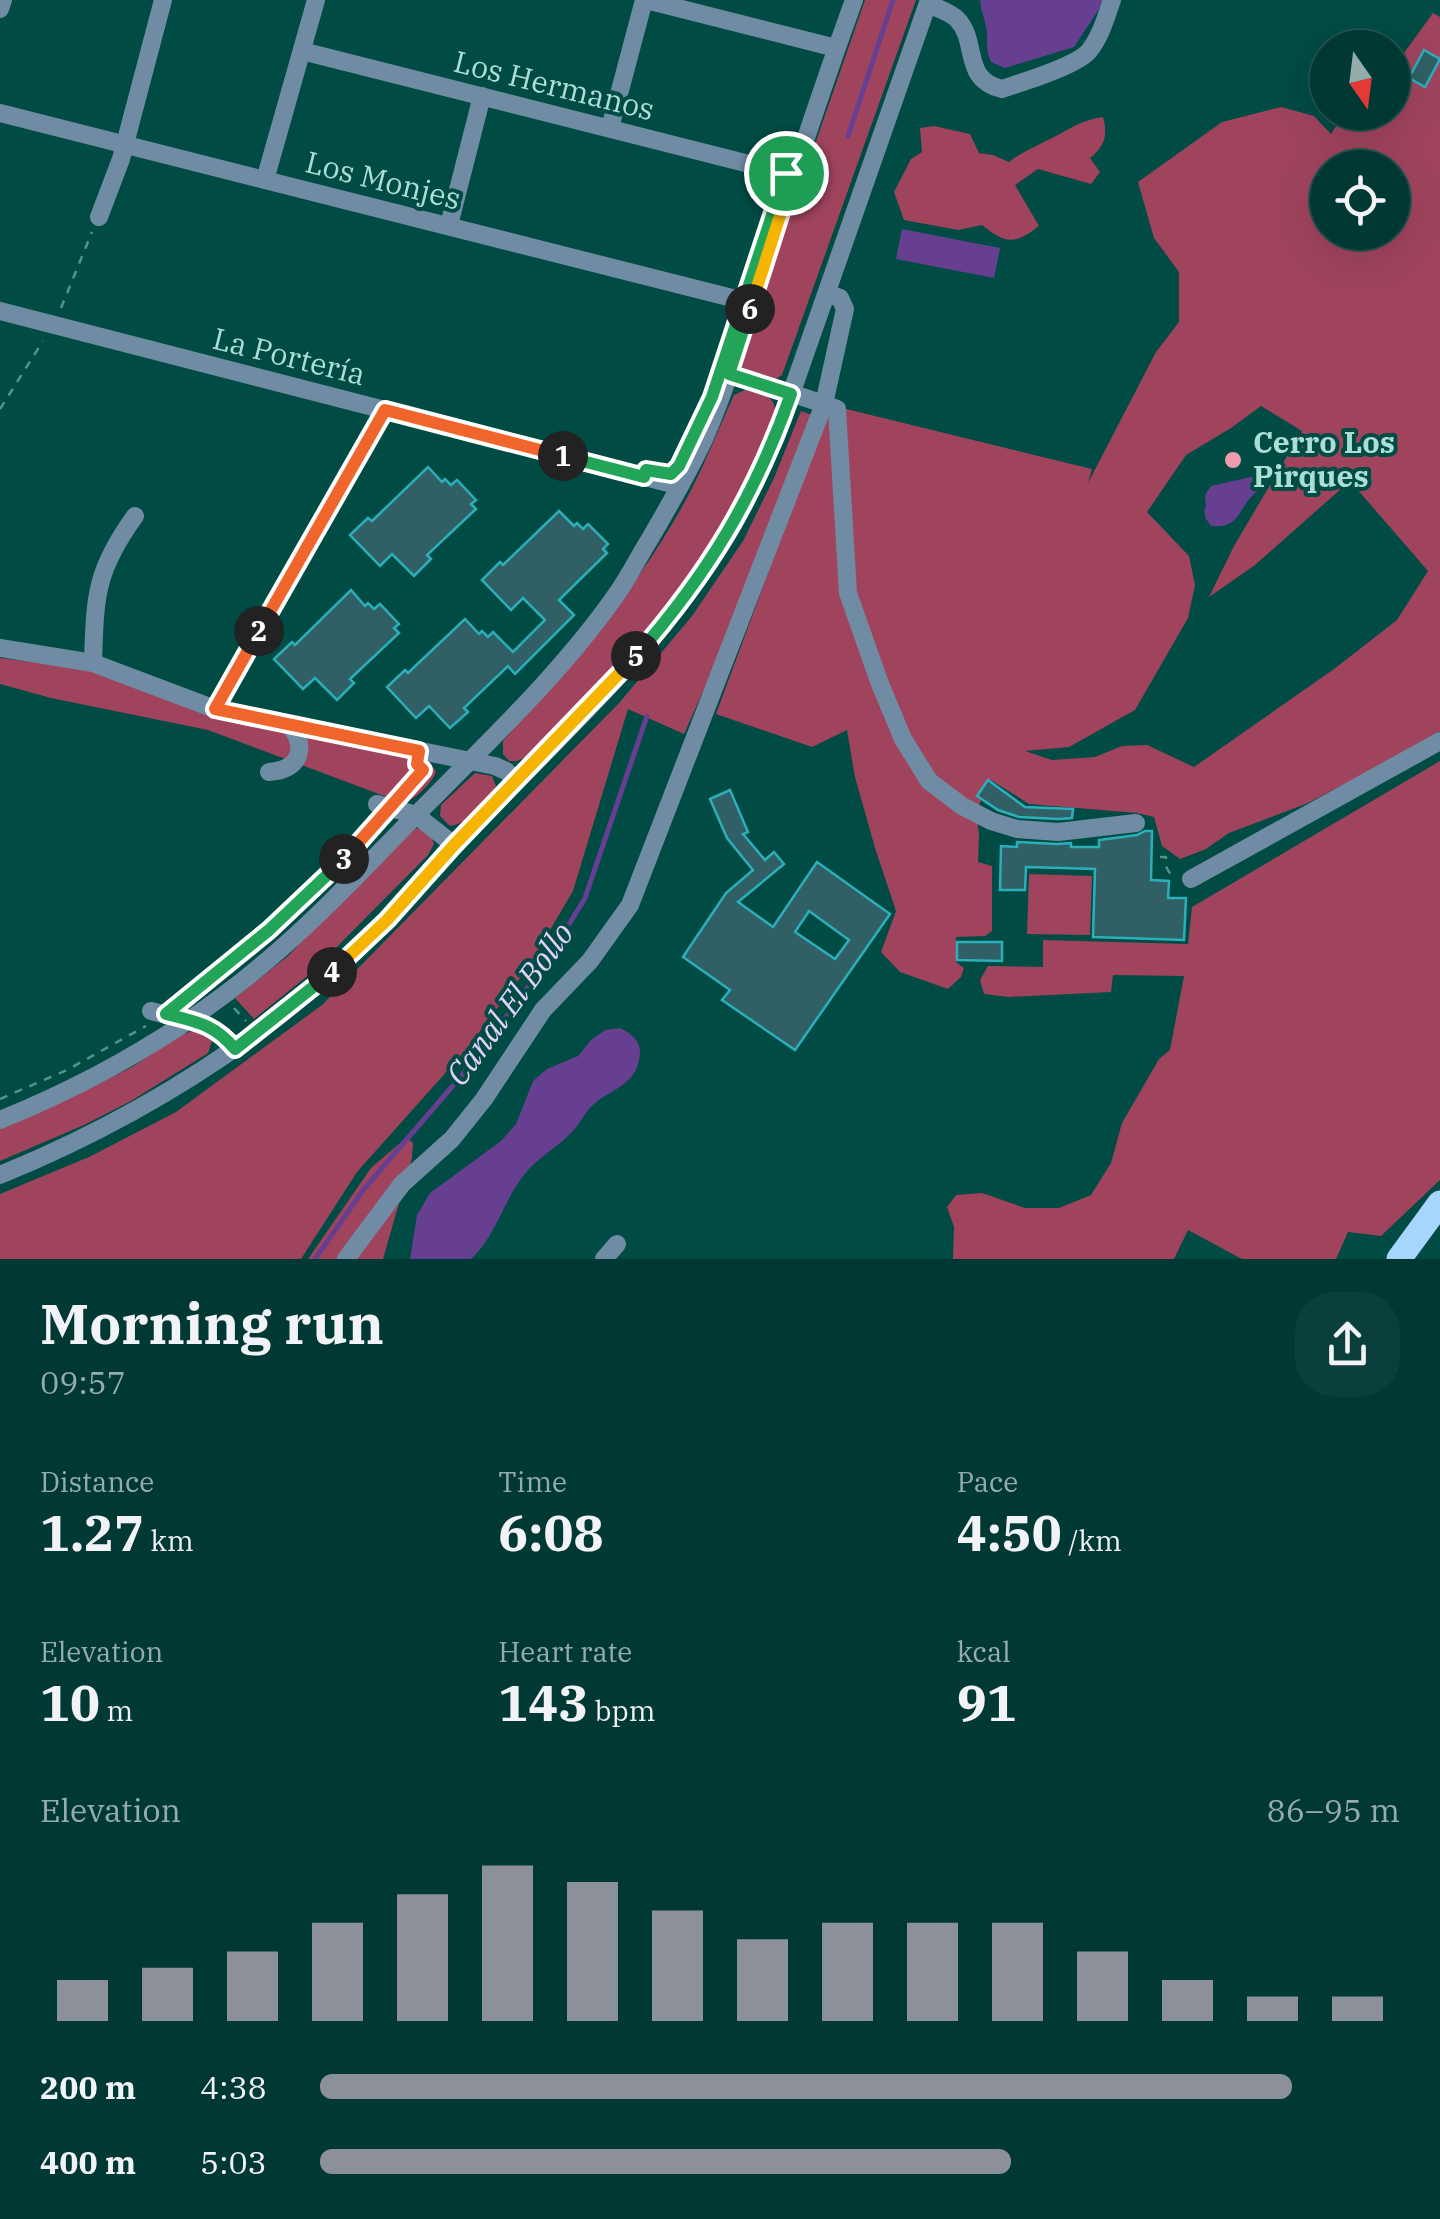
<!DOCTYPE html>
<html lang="en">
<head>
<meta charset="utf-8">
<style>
  :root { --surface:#003833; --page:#0a3f3b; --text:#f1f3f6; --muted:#95acac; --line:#22524e; --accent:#8c9099 }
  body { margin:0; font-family:"IBM Plex Serif",serif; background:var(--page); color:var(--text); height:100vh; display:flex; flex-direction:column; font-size:38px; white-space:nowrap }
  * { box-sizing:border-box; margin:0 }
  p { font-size:32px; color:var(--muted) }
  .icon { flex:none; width:55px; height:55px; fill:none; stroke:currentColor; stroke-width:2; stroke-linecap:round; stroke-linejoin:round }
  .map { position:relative; height:1259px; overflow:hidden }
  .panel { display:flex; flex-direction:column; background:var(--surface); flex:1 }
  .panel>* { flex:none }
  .needle { width:65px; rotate:166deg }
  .fabs { position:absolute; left:1310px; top:30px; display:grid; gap:20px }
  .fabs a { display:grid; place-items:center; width:100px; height:100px; border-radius:50%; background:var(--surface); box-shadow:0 10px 40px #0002,0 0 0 2px var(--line); font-size:50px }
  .pin { position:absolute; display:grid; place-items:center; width:85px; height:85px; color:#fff; margin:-42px; border:5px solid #fff; border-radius:50%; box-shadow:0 2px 10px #0007 }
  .km { position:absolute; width:50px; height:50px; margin:-25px; border-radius:50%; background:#222; color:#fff; font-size:28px; line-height:50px; text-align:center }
  .round { display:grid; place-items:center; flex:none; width:105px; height:105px; border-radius:40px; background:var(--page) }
  .head { display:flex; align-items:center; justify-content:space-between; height:170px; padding:0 40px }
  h1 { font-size:55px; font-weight:800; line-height:75px }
  .metrics { display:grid; grid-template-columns:repeat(3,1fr); gap:15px; height:170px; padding:10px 40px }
  .metrics div { display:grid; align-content:center }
  .metrics b { font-size:50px; font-weight:800 }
  .metrics small { font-size:28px; font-weight:400 }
  .metrics p { font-size:28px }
  .chart { height:280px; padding:20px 40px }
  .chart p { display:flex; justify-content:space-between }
  .chart svg { width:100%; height:180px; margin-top:10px; stroke:var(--accent); stroke-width:6 }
  ul { padding:0 40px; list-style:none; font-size:32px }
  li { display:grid; grid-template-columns:160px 120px 1fr; align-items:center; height:75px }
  li i { height:25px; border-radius:12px; background:var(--accent) }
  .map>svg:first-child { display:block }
  .green { fill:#a0445e; fill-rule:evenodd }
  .water { fill:#673f90 }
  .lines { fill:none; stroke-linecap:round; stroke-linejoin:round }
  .stream { stroke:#673f90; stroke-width:5 }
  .building { fill:#306065; stroke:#2bafbb; stroke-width:2.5; fill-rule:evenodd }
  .path { stroke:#54938b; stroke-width:2.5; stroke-dasharray:8 8; stroke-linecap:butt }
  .minor { stroke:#708ca4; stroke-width:18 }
  .major { stroke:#a7d6fd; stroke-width:25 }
  .split-1-casing { stroke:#fff; stroke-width:20 }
  .split-2-casing { stroke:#fff; stroke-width:20 }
  .split-3-casing { stroke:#fff; stroke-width:20 }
  .split-4-casing { stroke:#fff; stroke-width:20 }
  .split-5-casing { stroke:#fff; stroke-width:20 }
  .split-6-casing { stroke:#fff; stroke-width:20 }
  .split-7-casing { stroke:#fff; stroke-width:20 }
  .split-1 { stroke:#22a559; stroke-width:12 }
  .split-2 { stroke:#f0652b; stroke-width:12 }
  .split-3 { stroke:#f0652b; stroke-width:12 }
  .split-4 { stroke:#22a559; stroke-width:12 }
  .split-5 { stroke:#f5b400; stroke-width:12 }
  .split-6 { stroke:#22a559; stroke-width:12 }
  .split-7 { stroke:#f5b400; stroke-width:12 }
  .poi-dot { fill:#f29aae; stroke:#004b44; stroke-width:4 }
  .labels { text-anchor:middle; stroke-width:8; stroke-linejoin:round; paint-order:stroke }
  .street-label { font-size:30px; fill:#abded6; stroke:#004b44 }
  .poi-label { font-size:30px; font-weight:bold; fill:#abded6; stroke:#004b44; text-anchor:start }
  .water-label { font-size:32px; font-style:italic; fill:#e4d0fd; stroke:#004b44 }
</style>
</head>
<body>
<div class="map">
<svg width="1440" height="1259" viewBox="0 0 1440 1259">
  <rect width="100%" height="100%" fill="#004b44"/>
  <g class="green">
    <path d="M865,0H916L782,375L773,381L746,371L739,363Z"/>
    <path d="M1433,13L1440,17V731L1396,757L1308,803L1229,833L1206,849L1180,859L1162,846L1154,817L1137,813L1029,804L991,780L976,811L979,835L978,862L992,866V931L985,936L956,937V962L964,968L961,977L948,989L900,972L881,952L896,911L875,848L855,777L847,730L812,747L716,714L830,405L1092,469L1088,483L1156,352L1179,322V272L1154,238L1138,182L1222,122L1281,107L1314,116L1331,134L1345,113L1392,112L1393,68ZM1328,168H1392V232H1328ZM1261,406L1302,431L1234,546L1209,597L1255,565L1350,481L1428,571L1397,620L1334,669L1194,767L1147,745L1122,746L1095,757L1052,760L1025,751L1069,747L1135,710L1188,618L1195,585L1189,556L1147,512L1186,455L1231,428Z"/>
    <path d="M1103,117C1108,135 1105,146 1090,158L1100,172L1091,184L1038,169L1015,185L1039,226C1014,245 1006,244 982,225L958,230L904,220L894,192L911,159L922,152L920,128L934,126L970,134L979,153L993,155L1009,162C1020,153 1031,149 1044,142C1066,132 1077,121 1103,117Z"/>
    <path d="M745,390C759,394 775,394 775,411C752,466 728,520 695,568C647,638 585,697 526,757L517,761H509L503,754V741C568,670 630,597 678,514C700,477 716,434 734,395Z"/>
    <path d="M801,411L812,415L795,486L684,734L628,709L573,891L527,969L465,1051L357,1172L301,1259H0V1194L89,1157L176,1112L322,1005L620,702L692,616L743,541L774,478Z"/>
    <path d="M0,658C38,663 78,666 115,678C150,690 182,708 217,718L424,759L430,762L436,772C431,784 415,800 403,803L208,730L51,698L0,684Z"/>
    <path d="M1440,761V1180L1381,1236L1348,1232L1336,1259H1242L1188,1230L1174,1259H953L954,1227L947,1207L956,1195L982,1193L1025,1208H1059L1091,1195L1111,1163L1122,1123L1159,1059L1170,1050L1184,976L1113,975L1111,992L1009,997L984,994L980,980L988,966L1043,967V940L1188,944L1192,907Z"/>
    <path d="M475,773L492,776L496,786C488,803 469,823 450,826L440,816L441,805Z"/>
    <path d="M421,828L430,833L434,844L428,855L311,973L254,1019L235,998L288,956L411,829Z"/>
    <path d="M1029,874L1092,876L1090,935L1027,934Z"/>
    <path d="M196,1030L207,1033L212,1041L208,1053L131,1101L84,1125L0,1161V1126C44,1108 87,1091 128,1069C151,1057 171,1036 196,1030Z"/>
    <path d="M407,1137L413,1143L412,1158L383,1259H308L371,1168Z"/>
  </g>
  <g class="water">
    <path d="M980,0H1105L1074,47L1005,68L991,62C984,46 989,41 986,27C984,17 981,10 980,0Z"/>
    <path d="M902,229L1000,248L994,278L896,259Z"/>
    <path d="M1255,476H1263L1267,480L1268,484C1264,488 1258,490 1254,494C1238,509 1240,529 1211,526L1206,519L1204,510L1206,507L1205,495L1211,486Z"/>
    <path d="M620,1028C636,1036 644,1045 638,1064C632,1086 608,1091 594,1104C584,1113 579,1126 570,1134C557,1147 541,1156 529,1169C504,1196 498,1234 471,1259H410L417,1215L430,1193L501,1141L516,1124L533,1081L547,1069L578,1056L591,1040L605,1030Z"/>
  </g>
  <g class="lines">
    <g class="stream">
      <path d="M848,136L893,0"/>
      <path d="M315,1259L364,1189L469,1067L543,967L585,898L647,716"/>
    </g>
  </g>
  <g class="building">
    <path d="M1424,50L1440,59L1425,87L1409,78Z"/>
    <path d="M428,467L442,482L445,479L451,485L457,480L476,500L471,504L476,509L427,555L431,559L414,576L392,554L380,566L350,535L368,518L372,521Z"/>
    <path d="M559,511L574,526L577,523L583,529L588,524L608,544L603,549L607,553L559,600L574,615L515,674L508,666L464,708L468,712L450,728L429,706L416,718L387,687L405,670L408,673L465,619L479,634L482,631L488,637L493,632L513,652L545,620L523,598L511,610L482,580L500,562L503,565Z"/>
    <path d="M351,590L365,606L368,603L374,609L380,604L399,624L394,628L399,633L350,679L354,683L337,700L315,678L303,689L274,659L292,642L295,645Z"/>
    <path d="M988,780L1025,807L1073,809L1072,818L1058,819L1019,817L998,810L977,796Z"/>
    <path d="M730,790L748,832L743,834L765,860L774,852L784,864L738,902L773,927L817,862L890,914L795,1050L722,1000L730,990L683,957L726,893L753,870L727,838L710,799ZM809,911L849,940L835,959L795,932Z"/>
    <path d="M1145,831H1152L1151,880L1169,881L1168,898H1186L1184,940L1093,937L1095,869L1026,867L1025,890H1000L1001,846L1017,847V842L1057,844L1071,843V847H1099V840L1137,835Z"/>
    <path d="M957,942H1002V961L957,960Z"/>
  </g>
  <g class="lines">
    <g class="path">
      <path d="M61,308L92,232"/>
      <path d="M0,409L43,341"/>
      <path d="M404,794L422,769"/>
      <path d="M1160,857H1166L1165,865L1171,875"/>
      <path d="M182,1002L306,896L379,822"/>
      <path d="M234,1008L246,1021"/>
      <path d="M0,1099L67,1070L146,1026"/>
    </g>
    <g class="minor">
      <path d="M646,0L836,48"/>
      <path d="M928,4C937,8 950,12 957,19C979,42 961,79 1002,89C1022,82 1077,66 1089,51C1101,36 1106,17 1112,0"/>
      <path d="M0,9L3,0"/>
      <path d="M302,51L793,175"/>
      <path d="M0,113L752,303"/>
      <path d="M610,128L644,0"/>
      <path d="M265,180L316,0"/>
      <path d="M99,217L121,159L163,0"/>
      <path d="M449,225L482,96"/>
      <path d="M827,293L840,298L845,309L824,404L837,409L848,593L880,684L903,739L929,781L962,806L991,821L1017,829L1058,832L1136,823"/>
      <path d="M0,311L680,486"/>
      <path d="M0,648L93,663L215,709L495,766L506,771L517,780"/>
      <path d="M93,663C95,597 95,571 135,516"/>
      <path d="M215,709L385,409"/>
      <path d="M269,772C299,770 308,749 290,725"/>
      <path d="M377,804L416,815L454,845"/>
      <path d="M1191,879L1440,741"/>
      <path d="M151,1011C186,1020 211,1020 235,1049"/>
      <path d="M0,1120C101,1079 195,1024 277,952C330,906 378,853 428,803C493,737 562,672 616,595C629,577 639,556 651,537C670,504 689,472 705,437C729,382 745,323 764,265C793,176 822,88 854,0"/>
      <path d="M0,1175C129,1122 248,1050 351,955C401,908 444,855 492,806C573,724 659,643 721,545C743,511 759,473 776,437L929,0"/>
      <path d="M346,1259L402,1184L452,1139L484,1099L543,1010L590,961L630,905L824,404L729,373"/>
      <path d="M604,1259L617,1244"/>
    </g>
    <path class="major" d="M1399,1259L1440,1203"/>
  </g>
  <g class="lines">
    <defs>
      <path id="split-1" d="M563,456L644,477L646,470L671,474L679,466L712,397L786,173"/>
      <path id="split-2" d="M259,631L385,410L563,456"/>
      <path id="split-3" d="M259,631L215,709L419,751L417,764L423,770L344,859"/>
      <path id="split-4" d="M332,972L235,1049C214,1024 197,1022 166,1014L269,930L344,859"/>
      <path id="split-5" d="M332,972L387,920L454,845L636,656"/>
      <path id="split-6" d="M636,656C708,574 755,496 791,394L729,374L750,309"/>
      <path id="split-7" d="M750,309L793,175L786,173"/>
    </defs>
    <use href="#split-1" class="split-1-casing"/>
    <use href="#split-2" class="split-2-casing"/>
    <use href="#split-3" class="split-3-casing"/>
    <use href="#split-4" class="split-4-casing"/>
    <use href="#split-5" class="split-5-casing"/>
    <use href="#split-6" class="split-6-casing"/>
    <use href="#split-7" class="split-7-casing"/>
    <use href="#split-1" class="split-1"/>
    <use href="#split-2" class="split-2"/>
    <use href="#split-3" class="split-3"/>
    <use href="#split-4" class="split-4"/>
    <use href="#split-5" class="split-5"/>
    <use href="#split-6" class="split-6"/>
    <use href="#split-7" class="split-7"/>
  </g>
  <circle class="poi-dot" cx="1233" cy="460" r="10"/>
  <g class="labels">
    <g class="street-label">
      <text transform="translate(554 86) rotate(14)" y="10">Los Hermanos</text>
      <text transform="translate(383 181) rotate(14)" y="10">Los Monjes</text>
      <text transform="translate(289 357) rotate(14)" y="10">La Portería</text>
    </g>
    <g class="poi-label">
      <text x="1253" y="453">Cerro Los<tspan x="1253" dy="34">Pirques</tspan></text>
    </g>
    <g class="water-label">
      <text transform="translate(510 1004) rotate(-54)" y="11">Canal El Bollo</text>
    </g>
  </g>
</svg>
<div class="fabs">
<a><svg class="needle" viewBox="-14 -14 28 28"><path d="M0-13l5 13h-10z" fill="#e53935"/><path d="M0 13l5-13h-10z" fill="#95acac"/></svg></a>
<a><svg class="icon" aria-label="locate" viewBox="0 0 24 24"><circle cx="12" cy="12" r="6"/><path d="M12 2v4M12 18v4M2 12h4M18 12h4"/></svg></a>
</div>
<div class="pin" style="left:786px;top:173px;background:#1e9e55"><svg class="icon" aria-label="arrive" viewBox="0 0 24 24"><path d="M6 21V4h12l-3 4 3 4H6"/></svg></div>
<b class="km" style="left:563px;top:456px">1</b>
<b class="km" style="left:259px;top:631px">2</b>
<b class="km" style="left:344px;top:859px">3</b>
<b class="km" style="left:332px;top:972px">4</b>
<b class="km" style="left:636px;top:656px">5</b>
<b class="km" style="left:750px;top:309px">6</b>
</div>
<section class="panel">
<div class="head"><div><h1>Morning run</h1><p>09:57</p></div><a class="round"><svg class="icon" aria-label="share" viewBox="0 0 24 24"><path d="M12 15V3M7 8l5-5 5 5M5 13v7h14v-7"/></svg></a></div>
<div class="metrics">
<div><p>Distance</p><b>1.27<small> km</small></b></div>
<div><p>Time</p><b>6:08</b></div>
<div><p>Pace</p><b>4:50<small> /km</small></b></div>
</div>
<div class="metrics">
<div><p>Elevation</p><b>10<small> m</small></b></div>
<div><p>Heart rate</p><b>143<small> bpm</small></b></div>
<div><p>kcal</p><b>91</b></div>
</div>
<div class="chart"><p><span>Elevation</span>86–95 m</p>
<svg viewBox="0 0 160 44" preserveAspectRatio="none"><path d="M5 44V34M15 44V31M25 44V27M35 44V20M45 44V13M55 44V6M65 44V10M75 44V17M85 44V24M95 44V20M105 44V20M115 44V20M125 44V27M135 44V34M145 44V38M155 44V38"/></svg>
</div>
<ul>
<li><b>200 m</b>4:38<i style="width:90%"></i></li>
<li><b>400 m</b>5:03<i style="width:64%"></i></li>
</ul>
</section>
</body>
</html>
